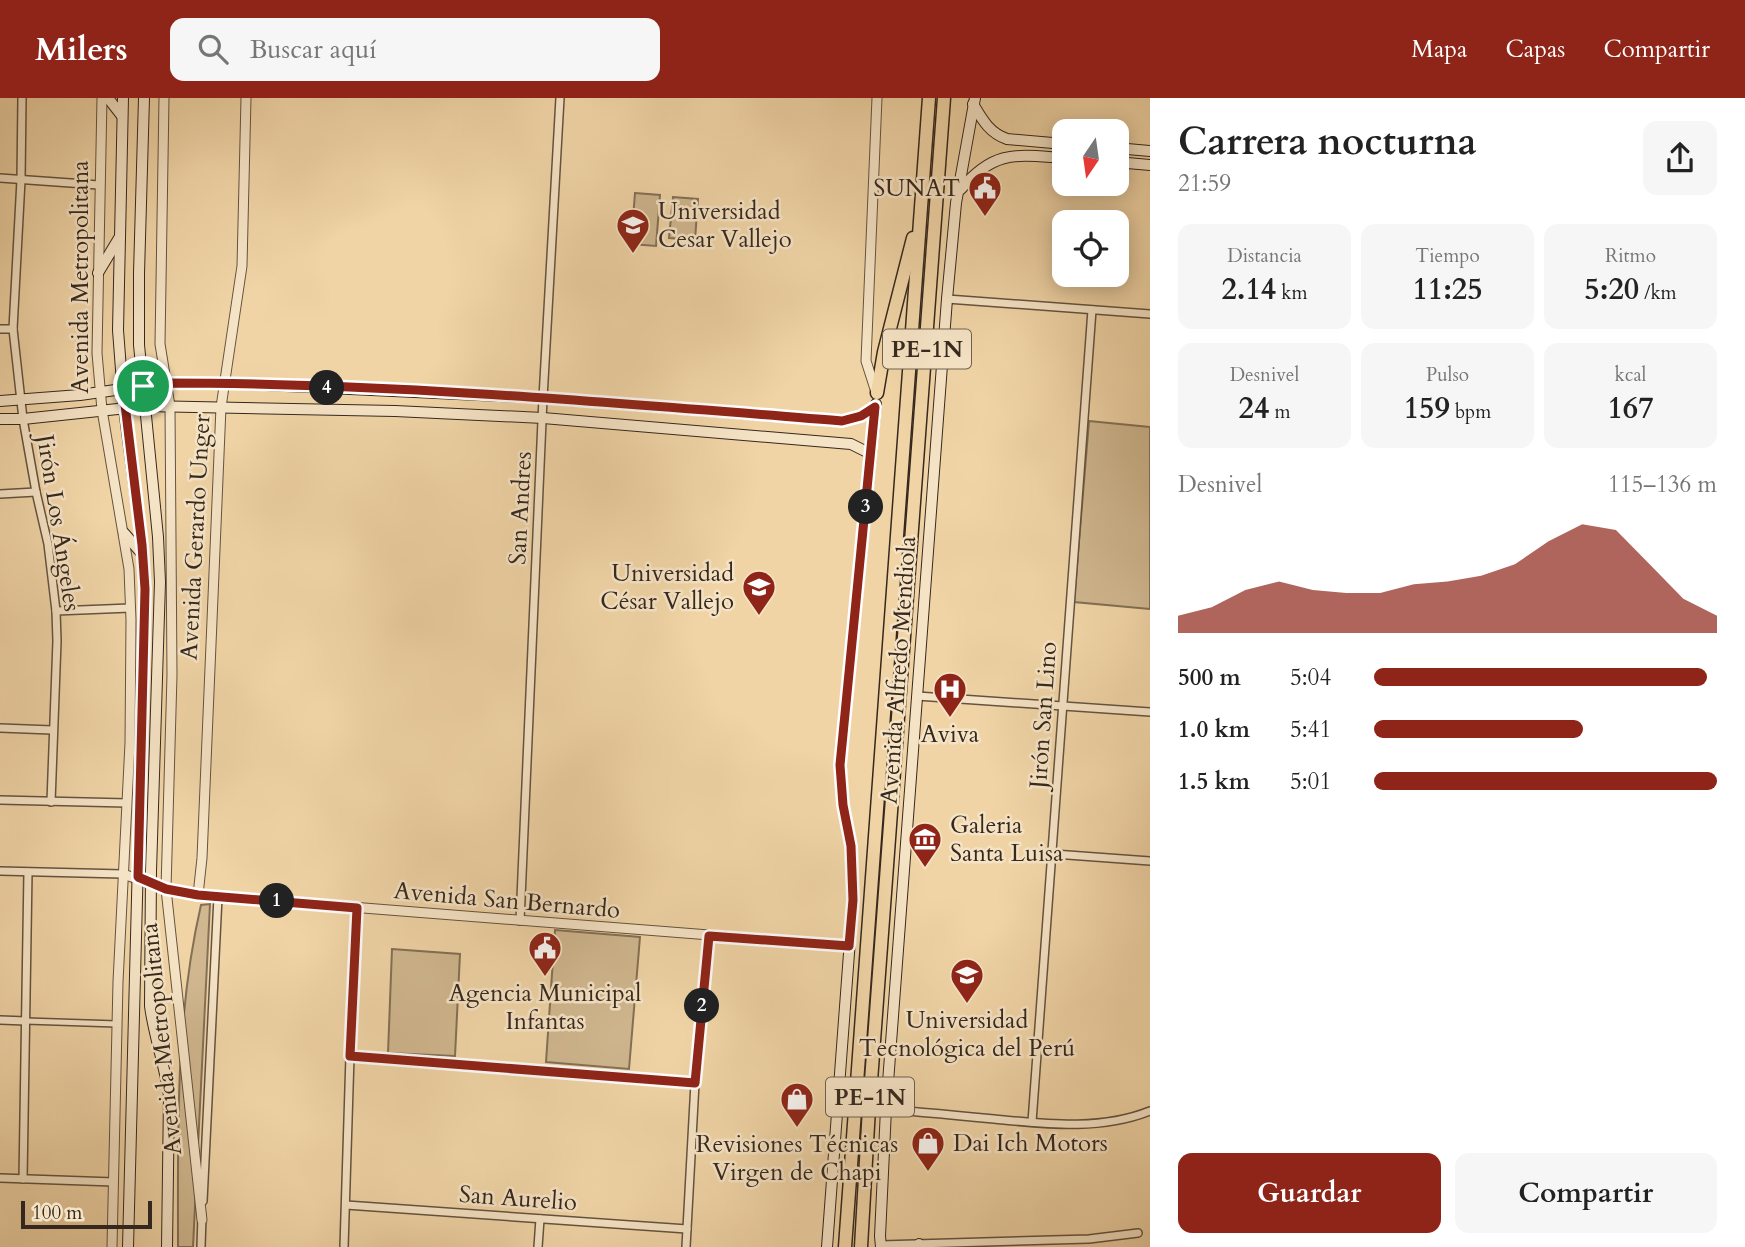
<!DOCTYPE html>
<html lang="es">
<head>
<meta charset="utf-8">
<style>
  :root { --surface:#fff; --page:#f6f6f6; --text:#222; --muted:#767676; --accent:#8f2418 }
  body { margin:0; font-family:Cardo,serif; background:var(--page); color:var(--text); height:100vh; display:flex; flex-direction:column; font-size:26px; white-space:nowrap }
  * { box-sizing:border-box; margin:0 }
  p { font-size:23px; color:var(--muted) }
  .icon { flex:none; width:38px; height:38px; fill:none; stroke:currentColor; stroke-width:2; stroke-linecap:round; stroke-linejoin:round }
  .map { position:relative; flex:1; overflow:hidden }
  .panel { display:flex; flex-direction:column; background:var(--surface); width:595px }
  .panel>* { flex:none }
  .needle { width:46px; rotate:193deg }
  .fabs { position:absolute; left:1052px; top:21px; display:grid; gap:14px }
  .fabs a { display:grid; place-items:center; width:77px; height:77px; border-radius:14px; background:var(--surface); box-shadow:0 4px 18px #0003; font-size:35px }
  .scale { position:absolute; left:21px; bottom:18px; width:131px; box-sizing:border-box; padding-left:7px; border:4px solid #36281e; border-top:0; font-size:19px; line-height:24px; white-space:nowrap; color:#36281e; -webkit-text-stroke:5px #f5e3c5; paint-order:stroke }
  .pin { position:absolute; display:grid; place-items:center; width:60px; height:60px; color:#fff; margin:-30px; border:4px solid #fff; border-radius:50%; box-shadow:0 2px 7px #0007 }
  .km { position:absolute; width:35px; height:35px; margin:-18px; border-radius:50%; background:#222; color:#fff; font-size:19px; line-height:35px; text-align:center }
  .round { display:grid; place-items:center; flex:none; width:74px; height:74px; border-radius:14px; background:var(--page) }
  .summary { display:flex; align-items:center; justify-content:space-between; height:119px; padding:0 28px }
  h1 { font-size:38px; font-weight:700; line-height:52px }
  .metrics { display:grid; grid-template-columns:repeat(3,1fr); gap:10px; height:119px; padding:7px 28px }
  .metrics div { display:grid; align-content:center; border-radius:14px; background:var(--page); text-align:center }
  .metrics b { font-size:30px; font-weight:700 }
  .metrics small { font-size:19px; font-weight:400 }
  .metrics p { font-size:19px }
  .chart { height:196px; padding:14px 28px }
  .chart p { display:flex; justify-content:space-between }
  .chart svg { width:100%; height:126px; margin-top:7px; fill:var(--accent); opacity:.7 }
  .primary-button { display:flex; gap:14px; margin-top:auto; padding:14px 28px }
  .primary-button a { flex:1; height:80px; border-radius:14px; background:var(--accent); color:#fff; font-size:28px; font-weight:700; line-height:80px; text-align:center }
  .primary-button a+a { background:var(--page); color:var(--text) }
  ul { padding:0 28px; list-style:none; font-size:23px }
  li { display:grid; grid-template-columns:112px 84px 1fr; align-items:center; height:52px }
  li i { height:18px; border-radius:9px; background:var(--accent) }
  header { display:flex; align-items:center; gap:42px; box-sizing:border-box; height:98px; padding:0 35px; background:var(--accent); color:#fff }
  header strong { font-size:33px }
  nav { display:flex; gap:38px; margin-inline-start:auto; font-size:24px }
  .search { width:490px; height:63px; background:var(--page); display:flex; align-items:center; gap:18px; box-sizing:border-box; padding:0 24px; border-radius:14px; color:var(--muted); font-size:26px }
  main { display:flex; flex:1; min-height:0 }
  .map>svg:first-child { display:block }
  .green { fill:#d0b78f; stroke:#837056; stroke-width:2 }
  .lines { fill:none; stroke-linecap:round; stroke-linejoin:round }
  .pedestrian-casing { stroke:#645340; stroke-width:8 }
  .minor-casing { stroke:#645340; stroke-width:10 }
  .tertiary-casing { stroke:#645340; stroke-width:11 }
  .secondary-casing { stroke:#36281e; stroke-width:12 }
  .motorway-casing { stroke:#36281e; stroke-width:15 }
  .pedestrian { stroke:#f5e3c5; stroke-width:5 }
  .minor { stroke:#f5e3c5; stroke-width:7 }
  .tertiary { stroke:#f5e3c5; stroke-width:9 }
  .secondary { stroke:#f5e3c5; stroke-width:10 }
  .motorway { stroke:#f0d4a6; stroke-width:12 }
  .route-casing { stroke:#fff; stroke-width:14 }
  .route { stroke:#8f2418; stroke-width:9 }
  .labels { text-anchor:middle; stroke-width:5; stroke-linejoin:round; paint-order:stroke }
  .shield { fill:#f5e3c5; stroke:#6f6050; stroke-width:2 }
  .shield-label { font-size:23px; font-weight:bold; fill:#36281e }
  .poi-label { font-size:24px; fill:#36281e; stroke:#f5e3c5 }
  .street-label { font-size:24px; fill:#36281e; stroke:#f5e3c5 }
</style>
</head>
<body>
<header>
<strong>Milers</strong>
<div class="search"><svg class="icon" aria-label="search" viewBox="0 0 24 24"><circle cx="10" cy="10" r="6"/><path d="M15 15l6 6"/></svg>Buscar aquí</div>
<nav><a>Mapa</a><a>Capas</a><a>Compartir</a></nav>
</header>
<main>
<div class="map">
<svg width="1150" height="1149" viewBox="0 0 1150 1149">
  <rect width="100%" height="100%" fill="#f0d4a6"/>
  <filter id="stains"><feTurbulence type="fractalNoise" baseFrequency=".00286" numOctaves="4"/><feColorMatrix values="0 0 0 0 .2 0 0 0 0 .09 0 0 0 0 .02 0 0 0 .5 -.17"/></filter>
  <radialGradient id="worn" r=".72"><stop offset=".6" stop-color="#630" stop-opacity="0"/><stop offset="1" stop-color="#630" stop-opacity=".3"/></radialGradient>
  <g class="green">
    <path d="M635,95L660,97L656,148L631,146Z"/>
    <path d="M673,99L698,101L695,142L669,140Z"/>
    <path d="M1089,323L1150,329V511L1074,504Z"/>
    <path d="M210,806L193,1149H178C178,1035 175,919 201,807Z"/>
    <path d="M555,832L640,839L629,971L546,964Z"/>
    <path d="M392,851L460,856L455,958L388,955Z"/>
  </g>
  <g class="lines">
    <defs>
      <path id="pedestrian" d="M26,923L117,926"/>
      <g id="minor">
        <path d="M22,0L21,82L13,231L23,321L36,394L48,446L56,513L57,543L51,704"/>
        <path d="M0,80L99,87"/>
        <path d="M947,201L1150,216"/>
        <path d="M0,231H13"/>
        <path d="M0,396L36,394"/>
        <path d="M56,513L130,510"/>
        <path d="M917,598L1150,614"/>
        <path d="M0,630L52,632"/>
        <path d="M0,702L127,705"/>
        <path d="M1054,756L1150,763"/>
        <path d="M0,773L123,776"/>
        <path d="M520,823L543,300L560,0"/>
        <path d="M0,922L26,923"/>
        <path d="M350,958L695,985"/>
        <path d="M869,1010C911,1013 953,1017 994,1021C1046,1026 1100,1033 1150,1013"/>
        <path d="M1032,1024L1092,212"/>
        <path d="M0,1080L114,1084"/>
        <path d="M23,1081L28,774"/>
        <path d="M203,1103L218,799"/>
        <path d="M346,1107L687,1131"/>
        <path d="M881,1147L1089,1141L1138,1135"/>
        <path d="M201,1149L202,1118"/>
        <path d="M344,1149L350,958L357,810"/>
        <path d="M538,1149L540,1121"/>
        <path d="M686,1149L695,985L709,838"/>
      </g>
      <g id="tertiary">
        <path d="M102,0L97,255L102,312L129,471L131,522L130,645L118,884L112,1149"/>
        <path d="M164,0L160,246L170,308L172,577L166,791L202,1122"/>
        <path d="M876,294L866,263L877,0"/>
        <path d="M123,776L166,791L198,797L849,848"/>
        <path d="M198,797L202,760L221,309L242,168L246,0"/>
      </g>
      <g id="secondary">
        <path d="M108,0L122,18"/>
        <path d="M123,0L118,232L124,311L142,447L145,491L128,1149"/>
        <path d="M144,0L139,175V247L158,439L160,484L151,773L150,908C154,939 165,967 169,998L167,1149"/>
        <path d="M973,6C982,21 989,35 1007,41L1064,46"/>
        <path d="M1116,50L1150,53"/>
        <path d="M1116,64L1150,67"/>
        <path d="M961,91C995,51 1017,57 1064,60"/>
        <path d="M98,175L119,140"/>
        <path d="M0,303L80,297L165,285H223L543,300L842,323L861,318L875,309"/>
        <path d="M0,321H23L146,308L395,313L543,320L839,345L851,346L871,356"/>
        <path d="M124,435L143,457"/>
        <path d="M827,1149L853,802L851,748L843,707L840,667L876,306"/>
        <path d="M881,1149L880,1138L886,1011L947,201L956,105L975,0"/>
        <path d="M918,1149L919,1146"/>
      </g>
      <g id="motorway">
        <path d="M877,295L884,254L913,140"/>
        <path d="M845,1149L929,0"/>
        <path d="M861,1149L869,1010L944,0"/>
      </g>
    </defs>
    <use href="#pedestrian" class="pedestrian-casing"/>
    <use href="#minor" class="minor-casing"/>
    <use href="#tertiary" class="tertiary-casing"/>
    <use href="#secondary" class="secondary-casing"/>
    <use href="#motorway" class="motorway-casing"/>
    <use href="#pedestrian" class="pedestrian"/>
    <use href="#minor" class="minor"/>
    <use href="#tertiary" class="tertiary"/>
    <use href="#secondary" class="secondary"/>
    <use href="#motorway" class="motorway"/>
  </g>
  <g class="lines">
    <defs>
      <path id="route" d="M164,285C391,285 617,305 842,323L861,318L875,309L840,667L843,707L851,748L853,802L849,848L709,838L695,985L350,958L357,810L198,797L166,791L138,779L145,491L142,447L123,290Z"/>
    </defs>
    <use href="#route" class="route-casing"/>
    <use href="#route" class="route"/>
  </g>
  <defs>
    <symbol id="civic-pin" viewBox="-11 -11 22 30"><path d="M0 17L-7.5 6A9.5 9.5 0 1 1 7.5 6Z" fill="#8f2418" stroke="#f5e3c5"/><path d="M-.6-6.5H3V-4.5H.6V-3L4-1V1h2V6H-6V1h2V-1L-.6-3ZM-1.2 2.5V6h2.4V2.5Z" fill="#fff"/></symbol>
    <symbol id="university-pin" viewBox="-11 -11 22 30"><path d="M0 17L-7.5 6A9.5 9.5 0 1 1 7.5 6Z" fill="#8f2418" stroke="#f5e3c5"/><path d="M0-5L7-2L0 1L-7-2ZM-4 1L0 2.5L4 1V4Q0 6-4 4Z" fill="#fff"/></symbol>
    <symbol id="hospital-pin" viewBox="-11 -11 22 30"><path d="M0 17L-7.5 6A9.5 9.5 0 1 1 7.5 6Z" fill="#8f2418" stroke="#f5e3c5"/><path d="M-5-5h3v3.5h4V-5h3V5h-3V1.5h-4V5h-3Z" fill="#fff"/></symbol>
    <symbol id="museum-pin" viewBox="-11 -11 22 30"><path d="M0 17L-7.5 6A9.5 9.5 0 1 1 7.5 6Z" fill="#8f2418" stroke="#f5e3c5"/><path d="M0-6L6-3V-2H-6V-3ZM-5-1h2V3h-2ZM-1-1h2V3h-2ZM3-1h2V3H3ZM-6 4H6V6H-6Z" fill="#fff"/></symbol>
    <symbol id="shop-pin" viewBox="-11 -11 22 30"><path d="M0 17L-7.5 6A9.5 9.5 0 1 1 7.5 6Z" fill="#8f2418" stroke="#f5e3c5"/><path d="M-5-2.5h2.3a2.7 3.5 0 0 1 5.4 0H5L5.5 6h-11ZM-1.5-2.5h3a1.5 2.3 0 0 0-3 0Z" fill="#fff"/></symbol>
  </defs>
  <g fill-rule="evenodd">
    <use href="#civic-pin" x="966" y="71" width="38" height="52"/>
    <use href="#university-pin" x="614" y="108" width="38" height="52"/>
    <use href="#university-pin" x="740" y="470" width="38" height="52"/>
    <use href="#hospital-pin" x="931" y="572" width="38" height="52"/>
    <use href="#museum-pin" x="906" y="722" width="38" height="52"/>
    <use href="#civic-pin" x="526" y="831" width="38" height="52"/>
    <use href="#university-pin" x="948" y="858" width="38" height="52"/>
    <use href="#shop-pin" x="778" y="982" width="38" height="52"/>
    <use href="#shop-pin" x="909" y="1026" width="38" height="52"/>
  </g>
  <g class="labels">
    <g class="shield">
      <rect x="883" y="231.5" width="88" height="39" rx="5"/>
      <rect x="826" y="979.5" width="88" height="39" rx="5"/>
    </g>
    <g class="shield-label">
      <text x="927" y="259">PE-1N</text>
      <text x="870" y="1007">PE-1N</text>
    </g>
    <g class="poi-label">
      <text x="960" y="98" text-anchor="end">SUNAT</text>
      <text x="658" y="121" text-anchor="start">Universidad<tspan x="658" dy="28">Cesar Vallejo</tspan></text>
      <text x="734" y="483" text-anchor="end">Universidad<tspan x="734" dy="28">César Vallejo</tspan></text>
      <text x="950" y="644">Aviva</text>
      <text x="950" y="735" text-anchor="start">Galeria<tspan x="950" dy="28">Santa Luisa</tspan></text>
      <text x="545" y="903">Agencia Municipal<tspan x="545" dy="28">Infantas</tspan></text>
      <text x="967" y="930">Universidad<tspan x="967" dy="28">Tecnológica del Perú</tspan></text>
      <text x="953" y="1053" text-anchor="start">Dai Ich Motors</text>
      <text x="797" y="1054">Revisiones Técnicas<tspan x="797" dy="28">Virgen de Chapi</tspan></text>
    </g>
    <g class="street-label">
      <text transform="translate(80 179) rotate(-90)" y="8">Avenida Metropolitana</text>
      <text transform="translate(520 410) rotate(-87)" y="8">San Andres</text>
      <text transform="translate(59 425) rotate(81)" y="8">Jirón Los Ángeles</text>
      <text transform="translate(195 439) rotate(-87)" y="8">Avenida Gerardo Unger</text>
      <text transform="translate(898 572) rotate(-86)" y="8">Avenida Alfredo Mendiola</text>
      <text transform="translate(1043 617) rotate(-86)" y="8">Jirón San Lino</text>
      <text transform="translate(507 802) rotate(5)" y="8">Avenida San Bernardo</text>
      <text transform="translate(161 941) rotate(-96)" y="8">Avenida Metropolitana</text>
      <text transform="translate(518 1100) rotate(4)" y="8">San Aurelio</text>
    </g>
  </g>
  <rect width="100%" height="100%" filter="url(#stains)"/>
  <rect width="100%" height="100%" fill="url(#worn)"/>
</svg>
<div class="fabs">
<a><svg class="needle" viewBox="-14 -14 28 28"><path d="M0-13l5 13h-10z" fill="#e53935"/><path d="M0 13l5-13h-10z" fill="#767676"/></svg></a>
<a><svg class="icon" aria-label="locate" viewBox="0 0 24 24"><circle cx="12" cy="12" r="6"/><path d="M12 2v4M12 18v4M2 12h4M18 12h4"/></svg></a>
</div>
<div class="scale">100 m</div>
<div class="pin" style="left:143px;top:288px;background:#1e9e55"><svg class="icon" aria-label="arrive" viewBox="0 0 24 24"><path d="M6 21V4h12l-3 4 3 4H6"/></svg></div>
<b class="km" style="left:277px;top:803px">1</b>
<b class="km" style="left:702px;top:908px">2</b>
<b class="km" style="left:866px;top:409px">3</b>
<b class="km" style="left:327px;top:290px">4</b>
</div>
<section class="panel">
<div class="summary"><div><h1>Carrera nocturna</h1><p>21:59</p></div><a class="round"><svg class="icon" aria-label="share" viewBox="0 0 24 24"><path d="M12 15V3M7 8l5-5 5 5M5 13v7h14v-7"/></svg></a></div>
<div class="metrics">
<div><p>Distancia</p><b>2.14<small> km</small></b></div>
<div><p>Tiempo</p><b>11:25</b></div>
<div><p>Ritmo</p><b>5:20<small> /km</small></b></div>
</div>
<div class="metrics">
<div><p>Desnivel</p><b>24<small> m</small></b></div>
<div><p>Pulso</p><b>159<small> bpm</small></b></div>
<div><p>kcal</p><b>167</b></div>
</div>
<div class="chart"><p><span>Desnivel</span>115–136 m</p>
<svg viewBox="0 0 160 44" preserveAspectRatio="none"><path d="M0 44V38L10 35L20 29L30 26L40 29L50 30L60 30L70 27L80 26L90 24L100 20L110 12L120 6L130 8L140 20L150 32L160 38V44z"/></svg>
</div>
<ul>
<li><b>500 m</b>5:04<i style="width:97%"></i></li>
<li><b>1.0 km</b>5:41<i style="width:61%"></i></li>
<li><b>1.5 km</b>5:01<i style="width:100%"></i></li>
</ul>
<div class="primary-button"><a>Guardar</a><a>Compartir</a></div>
</section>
</main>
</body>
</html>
